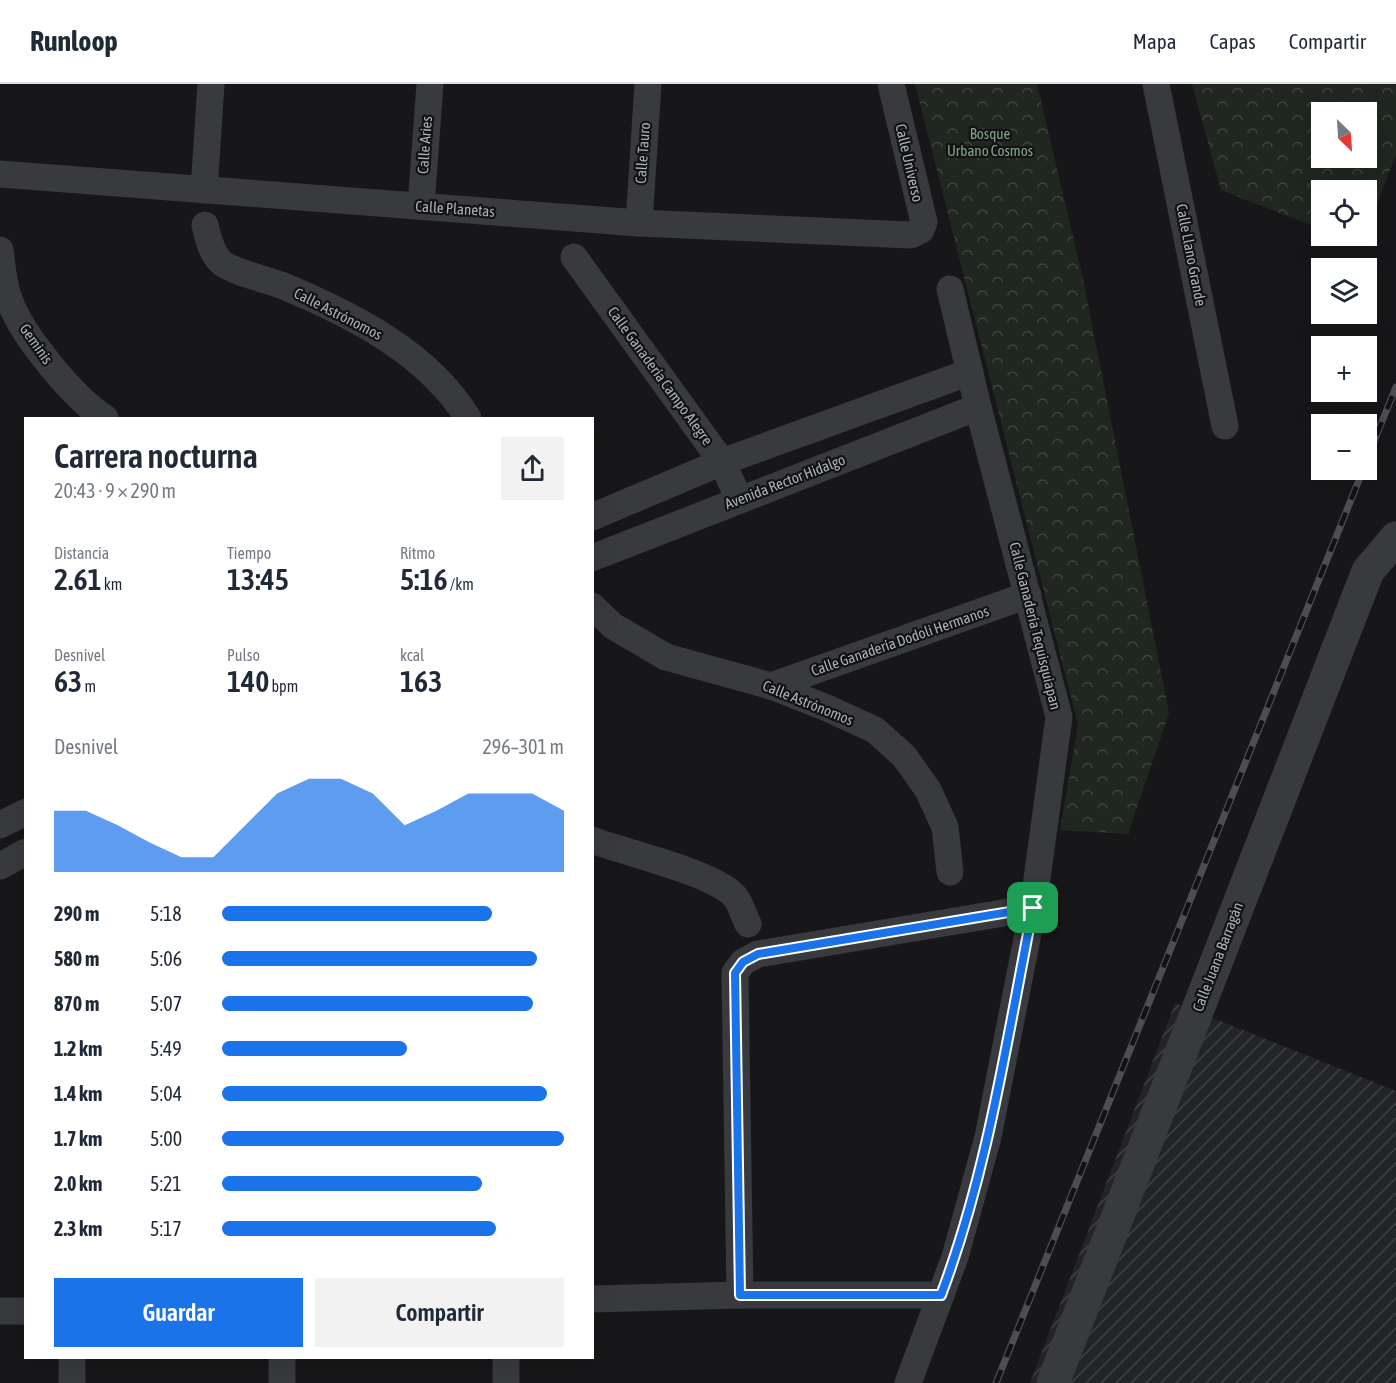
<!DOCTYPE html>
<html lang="es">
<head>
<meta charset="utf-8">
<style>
  :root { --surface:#fff; --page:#f2f2f3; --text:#1f2937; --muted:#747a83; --line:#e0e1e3; --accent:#1a73e8 }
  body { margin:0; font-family:"Asap Condensed",sans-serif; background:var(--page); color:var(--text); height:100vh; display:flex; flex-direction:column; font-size:22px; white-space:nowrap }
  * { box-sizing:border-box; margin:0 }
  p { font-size:20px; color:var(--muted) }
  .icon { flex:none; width:33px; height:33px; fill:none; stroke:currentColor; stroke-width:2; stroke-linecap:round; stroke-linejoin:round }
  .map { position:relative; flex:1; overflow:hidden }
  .sheet { position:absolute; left:24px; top:333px; width:570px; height:942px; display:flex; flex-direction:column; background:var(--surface); border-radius:0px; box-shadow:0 6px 24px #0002 }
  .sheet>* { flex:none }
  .needle { width:39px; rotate:155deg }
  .controls { position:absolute; left:1311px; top:18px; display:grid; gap:12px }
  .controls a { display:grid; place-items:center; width:66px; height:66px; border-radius:0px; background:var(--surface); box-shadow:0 6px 24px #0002; font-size:30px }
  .pin { position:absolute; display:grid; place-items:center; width:51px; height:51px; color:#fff; margin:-26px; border-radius:12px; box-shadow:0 3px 9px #0006 }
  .round { display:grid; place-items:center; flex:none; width:63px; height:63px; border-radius:0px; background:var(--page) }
  .head { display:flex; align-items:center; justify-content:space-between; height:102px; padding:0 30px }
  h1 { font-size:33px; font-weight:600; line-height:45px }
  .metrics { display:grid; grid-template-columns:repeat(3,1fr); gap:9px; height:102px; padding:6px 30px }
  .metrics div { display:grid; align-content:center }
  .metrics b { font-size:30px; font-weight:600 }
  .metrics small { font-size:16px; font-weight:400 }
  .metrics p { font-size:16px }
  .chart { height:168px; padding:12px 30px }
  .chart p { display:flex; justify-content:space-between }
  .chart svg { width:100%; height:108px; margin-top:6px; fill:var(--accent); opacity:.7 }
  .cta { display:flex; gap:12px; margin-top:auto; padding:12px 30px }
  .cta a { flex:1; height:69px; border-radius:0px; background:var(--accent); color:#fff; font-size:24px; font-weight:600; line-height:69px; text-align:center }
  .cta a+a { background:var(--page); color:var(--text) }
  ul { padding:0 30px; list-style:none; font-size:20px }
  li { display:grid; grid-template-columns:96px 72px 1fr; align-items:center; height:45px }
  li i { height:15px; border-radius:8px; background:var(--accent) }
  header { display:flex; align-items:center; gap:36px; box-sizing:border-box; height:84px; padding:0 30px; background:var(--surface); border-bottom:2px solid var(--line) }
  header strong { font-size:28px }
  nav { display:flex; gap:33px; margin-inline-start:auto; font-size:21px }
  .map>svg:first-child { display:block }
  .industrial { fill:url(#industrial-furrows) }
  .park { fill:url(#park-crowns); fill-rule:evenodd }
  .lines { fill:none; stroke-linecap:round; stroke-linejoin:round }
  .minor { stroke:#393a3e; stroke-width:27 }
  .tertiary { stroke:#393a3e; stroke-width:33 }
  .rail-casing { stroke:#4c4e53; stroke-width:7 }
  .rail { stroke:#121214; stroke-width:4.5; stroke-dasharray:14; stroke-linecap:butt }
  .route-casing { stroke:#fff; stroke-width:12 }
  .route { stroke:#1a73e8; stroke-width:8 }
  .labels { text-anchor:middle; stroke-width:4.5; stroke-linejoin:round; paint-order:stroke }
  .park-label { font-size:15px; fill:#84a283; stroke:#121214 }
  .street-label { font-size:15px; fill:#aab0b8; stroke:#121214 }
</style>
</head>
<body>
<header>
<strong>Runloop</strong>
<nav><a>Mapa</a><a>Capas</a><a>Compartir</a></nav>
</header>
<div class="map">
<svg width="1396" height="1299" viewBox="0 0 1396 1299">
  <defs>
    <pattern id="industrial-furrows" width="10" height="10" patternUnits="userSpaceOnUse" patternTransform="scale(1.5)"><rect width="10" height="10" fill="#232426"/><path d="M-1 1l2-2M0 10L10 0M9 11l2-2" fill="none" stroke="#404143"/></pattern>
    <pattern id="park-crowns" width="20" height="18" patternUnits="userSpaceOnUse" patternTransform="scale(1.5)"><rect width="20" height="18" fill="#202720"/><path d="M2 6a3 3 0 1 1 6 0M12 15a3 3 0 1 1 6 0" fill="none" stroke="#3e443e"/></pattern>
  </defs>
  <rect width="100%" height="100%" fill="#171719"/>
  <path class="industrial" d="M1175,919L1396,1007V1299H1030Z"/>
  <g class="park">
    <path d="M915,0H1037L1083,195L1169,629L1128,750L1060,746L1078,641Z"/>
    <path d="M1192,0H1396V70L1367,148L1366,106H1322L1321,145L1221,106ZM1322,28H1366V74H1322Z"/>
  </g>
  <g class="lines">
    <g class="minor">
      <path d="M1156,0L1225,342"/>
      <path d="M0,90L639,139L911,151L921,146L924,138L891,0"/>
      <path d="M204,106L211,0"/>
      <path d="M421,122L430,0"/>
      <path d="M639,139L648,0"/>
      <path d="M205,141C208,153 211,169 221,178C230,187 267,196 281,201C351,230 427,268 468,334"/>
      <path d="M0,166C2,181 3,198 8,212C19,248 73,314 105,334"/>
      <path d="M574,173L722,378L739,415"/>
      <path d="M592,433L722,378L970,288"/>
      <path d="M592,474L978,323"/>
      <path d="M592,522L613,542L666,573L771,602L827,624L875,646L904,672L928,706L945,743L950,788"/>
      <path d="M771,602L1028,511"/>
      <path d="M0,741L26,728"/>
      <path d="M592,756C625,769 717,789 736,814C741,821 744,832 748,840"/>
      <path d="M0,782L26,768"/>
      <path d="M740,1211L735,889L743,878L758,870L1033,824"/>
      <path d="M592,1215L740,1211H941"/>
      <path d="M0,1227H26"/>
      <path d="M72,1274V1299"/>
      <path d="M282,1274V1299"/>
      <path d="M506,1299V1274"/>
      <path d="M908,1299L955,1173L988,1053L1033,824L1059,633L978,323L950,205"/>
    </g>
    <path class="tertiary" d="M1053,1299L1368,487L1396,454"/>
    <defs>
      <g id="rail">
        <path d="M1366,377L1396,303"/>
        <path d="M996,1299L1363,386"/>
      </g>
    </defs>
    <use href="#rail" class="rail-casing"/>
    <use href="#rail" class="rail"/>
  </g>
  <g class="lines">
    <defs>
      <path id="route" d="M1033,824C1007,954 988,1087 941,1211H740L735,889L743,878L758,870Z"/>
    </defs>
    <use href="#route" class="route-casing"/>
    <use href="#route" class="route"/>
  </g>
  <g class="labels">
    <g class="park-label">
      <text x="990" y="55">Bosque<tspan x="990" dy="17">Urbano Cosmos</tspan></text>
    </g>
    <g class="street-label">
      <text transform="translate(425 61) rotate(-86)" y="5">Calle Aries</text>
      <text transform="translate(643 69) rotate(-86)" y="5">Calle Tauro</text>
      <text transform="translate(909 79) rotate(77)" y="5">Calle Universo</text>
      <text transform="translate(455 125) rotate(4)" y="5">Calle Planetas</text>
      <text transform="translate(1191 171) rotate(79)" y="5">Calle Llano Grande</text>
      <text transform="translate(338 230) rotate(27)" y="5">Calle Astrónomos</text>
      <text transform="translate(36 260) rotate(55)" y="5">Geminis</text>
      <text transform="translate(660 292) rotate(54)" y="5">Calle Ganadería Campo Alegre</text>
      <text transform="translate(785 398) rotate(-21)" y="5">Avenida Rector Hidalgo</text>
      <text transform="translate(1035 542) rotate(76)" y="5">Calle Ganadería Tequisquiapan</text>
      <text transform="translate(900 557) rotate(-19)" y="5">Calle Ganadería Dodoli Hermanos</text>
      <text transform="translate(808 619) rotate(22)" y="5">Calle Astrónomos</text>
      <text transform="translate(1218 873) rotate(-69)" y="5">Calle Juana Barragán</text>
    </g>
  </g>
</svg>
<div class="controls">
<a><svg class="needle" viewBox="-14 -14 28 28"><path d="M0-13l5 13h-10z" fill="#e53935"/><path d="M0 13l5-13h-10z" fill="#747a83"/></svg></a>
<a><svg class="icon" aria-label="locate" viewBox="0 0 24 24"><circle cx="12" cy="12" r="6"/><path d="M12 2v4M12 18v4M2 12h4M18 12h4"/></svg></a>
<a><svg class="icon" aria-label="layers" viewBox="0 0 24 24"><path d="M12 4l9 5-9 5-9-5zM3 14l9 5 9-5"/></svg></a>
<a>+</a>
<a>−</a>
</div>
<div class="pin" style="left:1033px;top:824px;background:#1e9e55"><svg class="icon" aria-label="arrive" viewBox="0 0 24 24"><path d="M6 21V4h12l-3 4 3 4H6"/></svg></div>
<section class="sheet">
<div class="head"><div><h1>Carrera nocturna</h1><p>20:43 · 9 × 290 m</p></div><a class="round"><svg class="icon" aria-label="share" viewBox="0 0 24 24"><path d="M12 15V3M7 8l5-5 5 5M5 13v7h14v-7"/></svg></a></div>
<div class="metrics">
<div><p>Distancia</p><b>2.61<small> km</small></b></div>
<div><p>Tiempo</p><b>13:45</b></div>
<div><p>Ritmo</p><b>5:16<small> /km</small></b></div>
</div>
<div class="metrics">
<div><p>Desnivel</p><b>63<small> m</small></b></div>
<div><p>Pulso</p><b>140<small> bpm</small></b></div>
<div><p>kcal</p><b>163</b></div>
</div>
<div class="chart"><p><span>Desnivel</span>296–301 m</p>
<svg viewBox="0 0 160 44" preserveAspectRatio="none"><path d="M0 44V19L10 19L20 25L30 32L40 38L50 38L60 25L70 12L80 6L90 6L100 12L110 25L120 19L130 12L140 12L150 12L160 19V44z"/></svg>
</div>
<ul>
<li><b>290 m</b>5:18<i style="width:79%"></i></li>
<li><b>580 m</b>5:06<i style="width:92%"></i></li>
<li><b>870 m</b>5:07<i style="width:91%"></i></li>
<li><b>1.2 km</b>5:49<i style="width:54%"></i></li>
<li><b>1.4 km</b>5:04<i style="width:95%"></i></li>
<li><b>1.7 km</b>5:00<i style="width:100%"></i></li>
<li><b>2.0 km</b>5:21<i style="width:76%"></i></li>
<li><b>2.3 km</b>5:17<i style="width:80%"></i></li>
</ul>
<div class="cta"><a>Guardar</a><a>Compartir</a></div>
</section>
</div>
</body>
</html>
